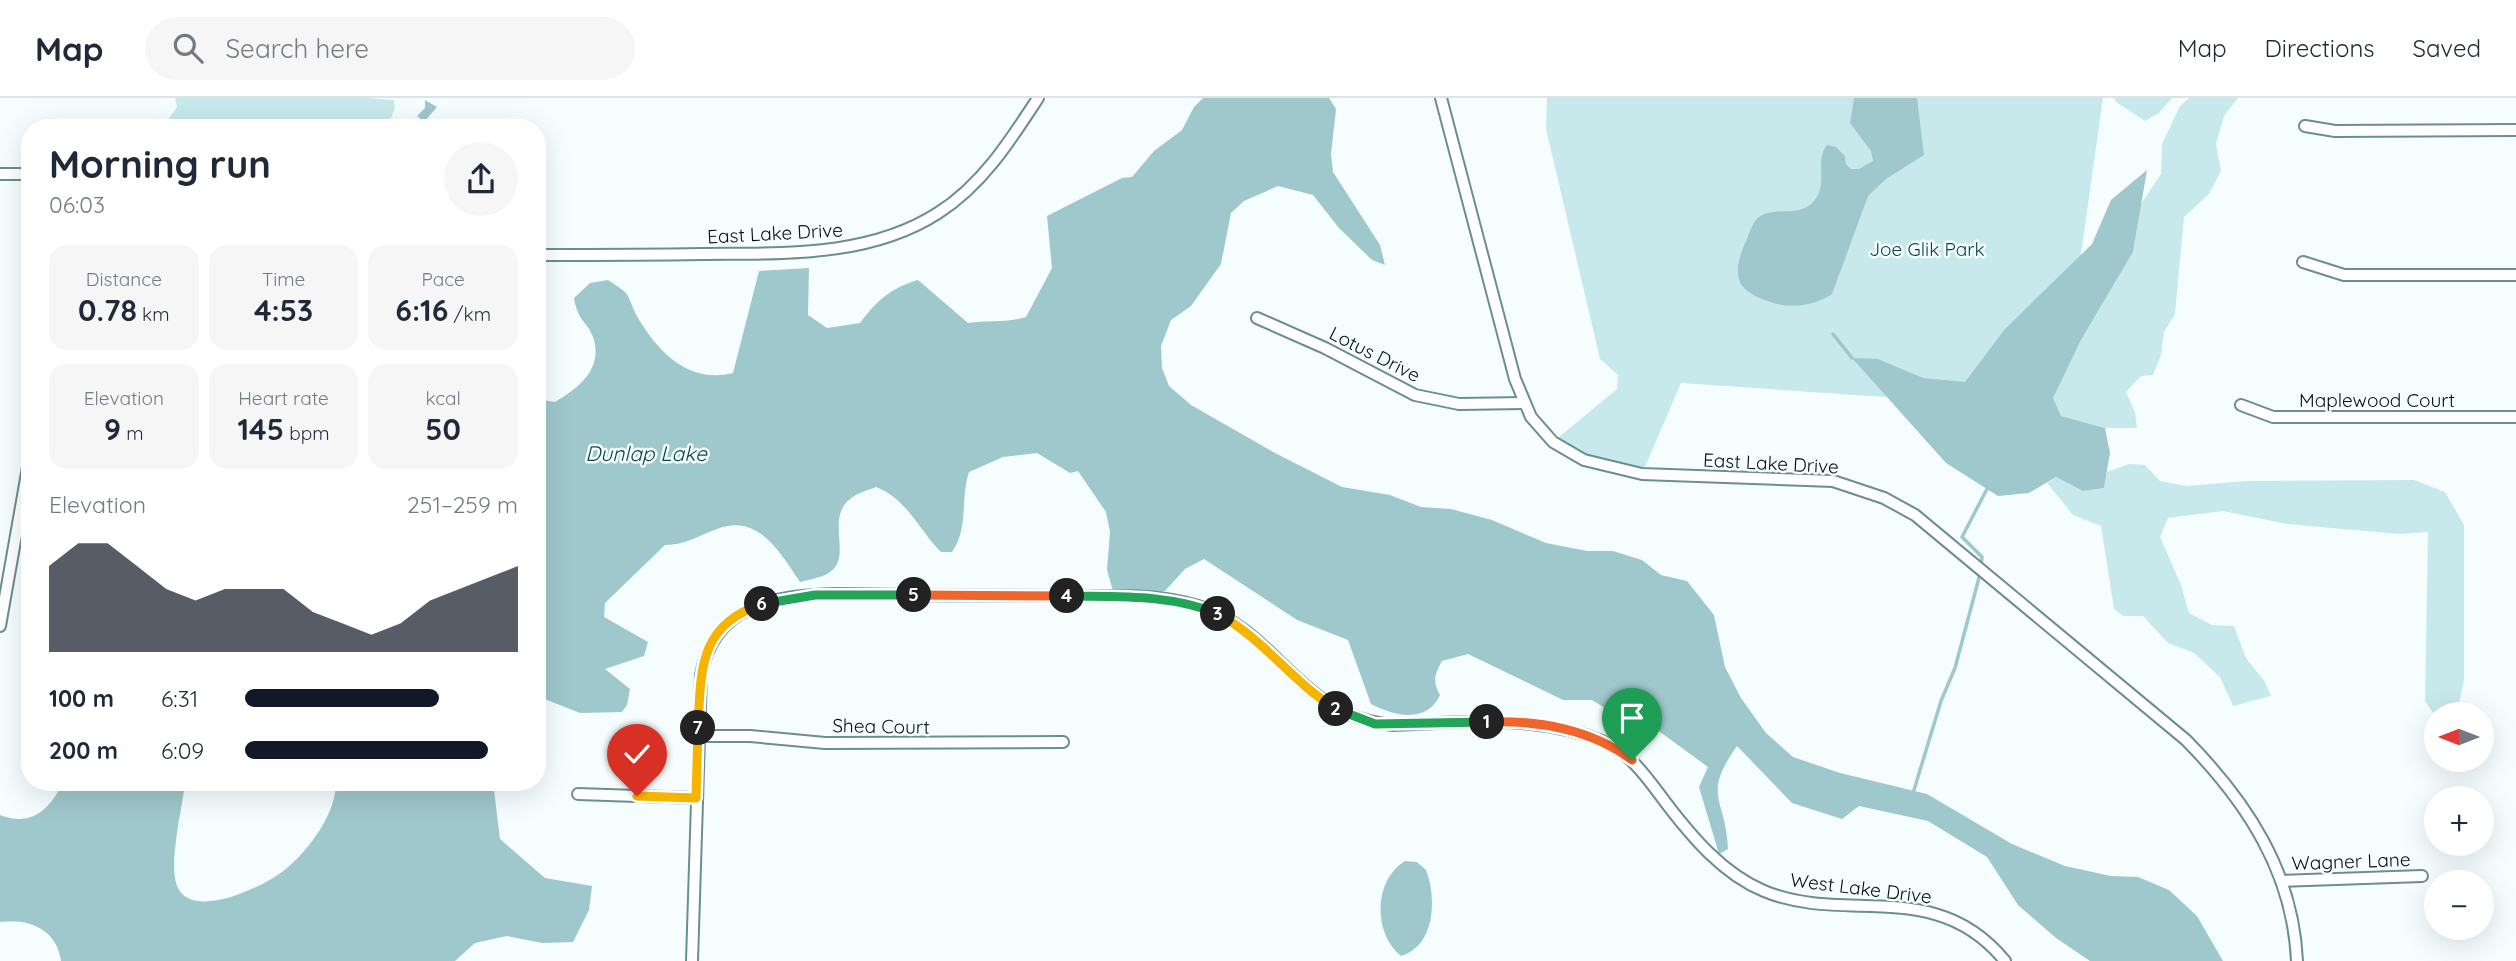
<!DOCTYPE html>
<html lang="en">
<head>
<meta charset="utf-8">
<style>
  :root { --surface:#fff; --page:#f6f6f7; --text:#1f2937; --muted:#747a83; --line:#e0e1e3; --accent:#111827 }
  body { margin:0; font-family:Quicksand,sans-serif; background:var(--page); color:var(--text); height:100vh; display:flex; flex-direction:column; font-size:26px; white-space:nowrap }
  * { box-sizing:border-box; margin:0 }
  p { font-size:23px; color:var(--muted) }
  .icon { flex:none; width:38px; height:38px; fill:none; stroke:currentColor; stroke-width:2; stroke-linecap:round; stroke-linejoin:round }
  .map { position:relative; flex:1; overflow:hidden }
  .drawer { position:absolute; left:21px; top:21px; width:525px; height:672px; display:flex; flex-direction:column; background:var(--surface); border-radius:28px; box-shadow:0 7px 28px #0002 }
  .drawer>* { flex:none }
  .needle { width:46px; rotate:270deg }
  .controls { position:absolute; left:2424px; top:604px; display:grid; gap:14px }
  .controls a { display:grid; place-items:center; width:70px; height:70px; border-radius:50%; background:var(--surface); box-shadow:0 7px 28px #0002; font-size:35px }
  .pin { position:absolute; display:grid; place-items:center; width:60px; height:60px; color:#fff; margin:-72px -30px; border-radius:50% 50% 50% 0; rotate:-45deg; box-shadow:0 0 7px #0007 }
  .pin .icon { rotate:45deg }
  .km { position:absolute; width:35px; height:35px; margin:-18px; border-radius:50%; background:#222; color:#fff; font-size:19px; line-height:35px; text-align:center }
  .round { display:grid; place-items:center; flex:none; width:74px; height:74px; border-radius:37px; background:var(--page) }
  .head { display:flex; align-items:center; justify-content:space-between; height:119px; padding:0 28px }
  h1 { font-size:38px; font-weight:700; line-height:52px }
  .stats { display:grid; grid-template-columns:repeat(3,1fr); gap:10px; height:119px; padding:7px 28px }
  .stats div { display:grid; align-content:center; border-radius:18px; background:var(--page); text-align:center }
  .stats b { font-size:30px; font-weight:700 }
  .stats small { font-size:19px; font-weight:400 }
  .stats p { font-size:19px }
  .chart { height:196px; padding:14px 28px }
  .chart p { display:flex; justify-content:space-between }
  .chart svg { width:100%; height:126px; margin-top:7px; fill:var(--accent); opacity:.7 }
  ul { padding:0 28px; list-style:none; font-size:23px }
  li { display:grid; grid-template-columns:112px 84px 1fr; align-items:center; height:52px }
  li i { height:18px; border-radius:9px; background:var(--accent) }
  header { display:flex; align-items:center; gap:42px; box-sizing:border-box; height:98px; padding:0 35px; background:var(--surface); border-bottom:2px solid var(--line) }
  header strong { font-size:33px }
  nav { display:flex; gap:38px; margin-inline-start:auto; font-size:24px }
  .search { width:490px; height:63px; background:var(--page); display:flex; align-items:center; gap:18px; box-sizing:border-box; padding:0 24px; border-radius:38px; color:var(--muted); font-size:26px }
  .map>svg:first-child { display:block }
  .green { fill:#c7e9ec }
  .water { fill:#9fc8cc }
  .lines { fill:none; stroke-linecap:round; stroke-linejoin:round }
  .stream { stroke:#9fc8cc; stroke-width:3.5 }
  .street-casing { stroke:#6b8e91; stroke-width:14 }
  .street { stroke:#fff; stroke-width:10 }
  .split-1-casing { stroke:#fff; stroke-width:14 }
  .split-2-casing { stroke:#fff; stroke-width:14 }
  .split-3-casing { stroke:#fff; stroke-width:14 }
  .split-4-casing { stroke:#fff; stroke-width:14 }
  .split-5-casing { stroke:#fff; stroke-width:14 }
  .split-6-casing { stroke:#fff; stroke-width:14 }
  .split-7-casing { stroke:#fff; stroke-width:14 }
  .split-8-casing { stroke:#fff; stroke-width:14 }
  .split-1 { stroke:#f0652b; stroke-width:9 }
  .split-2 { stroke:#22a559; stroke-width:9 }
  .split-3 { stroke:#f5b400; stroke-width:9 }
  .split-4 { stroke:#22a559; stroke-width:9 }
  .split-5 { stroke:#f0652b; stroke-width:9 }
  .split-6 { stroke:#22a559; stroke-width:9 }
  .split-7 { stroke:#f5b400; stroke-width:9 }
  .split-8 { stroke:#f5b400; stroke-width:9 }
  .labels { text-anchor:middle; stroke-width:5; stroke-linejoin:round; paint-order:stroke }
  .street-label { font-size:19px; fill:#041112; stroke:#f6fdfe }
  .park-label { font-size:19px; fill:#05464b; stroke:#f6fdfe }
  .water-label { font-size:21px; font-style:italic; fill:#09484d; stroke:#f6fdfe }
</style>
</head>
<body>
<header>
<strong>Map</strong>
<div class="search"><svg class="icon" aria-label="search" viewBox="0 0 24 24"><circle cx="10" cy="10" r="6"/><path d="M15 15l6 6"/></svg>Search here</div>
<nav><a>Map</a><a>Directions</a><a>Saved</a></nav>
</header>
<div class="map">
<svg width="2516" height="863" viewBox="0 0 2516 863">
  <rect width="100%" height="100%" fill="#f6fdfe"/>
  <g class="green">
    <path d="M175,0H367L394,2L395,10L387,30H162L177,9Z"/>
    <path d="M1547,0H2103L2064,277L2081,242L2133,154L2141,106L2161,76L2162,46L2180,8L2189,0H2238L2224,18L2216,46L2221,73L2209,96L2184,119L2175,216L2164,234L2161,257L2153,277L2141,278L2126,294L2135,314L2137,330H2105L2061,318L2058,311L1681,285L1642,376L1610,371L1553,344L1617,291L1618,277L1600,261L1546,31Z"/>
    <path d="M2114,0H2172L2159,15L2145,23L2116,4Z"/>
    <path d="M2129,366L2145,367L2160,383L2186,388L2247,383L2414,382L2445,394L2464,427V581L2457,616H2436V619L2425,603L2428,434L2399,436L2287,426L2223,413L2168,420L2160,439L2181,487L2189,515L2212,527L2234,528L2246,560L2265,584L2271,598L2233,608L2220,579L2194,555L2168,545L2143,518H2123L2114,511L2101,428L2073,417L2047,385L2056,379L2083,393L2104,390L2107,374Z"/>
  </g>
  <g class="water">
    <path d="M1203,0H1329L1336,11L1331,56L1333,74L1380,147L1385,167L1372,162L1339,130L1313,97L1278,88L1244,103L1231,115L1221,166L1191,208L1171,222L1161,248L1162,270L1169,288L1191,307L1275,355L1342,389L1390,397L1421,409L1451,411L1492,422L1546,445L1587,453H1613L1642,462L1661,477L1687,483L1714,517L1725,569L1741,600L1766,635L1793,659L1840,675L1927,696L2012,746L2065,768L2111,778L2138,779L2169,792L2197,818L2223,863H2090L2056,840L2018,807L1987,759L1928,723L1859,708L1842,721L1792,705L1737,648C1701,699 1726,699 1728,751L1719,756L1699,689L1708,669L1656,631L1631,626L1592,602H1563L1468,556L1442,563C1435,576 1432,583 1440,597C1427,626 1394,618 1371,606L1348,542L1297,522L1204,461L1185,471L1165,493H1113L1107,472L1110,434L1106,414L1078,373L1070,375L1037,355L1003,359L969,374C960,401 969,430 952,454H941C919,432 907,401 876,389C868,392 857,395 850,401C824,422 855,461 827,476C819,480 808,482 800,484C780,454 758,415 717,431C697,438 686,447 665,447L605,505L604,519L648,544L644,558L605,571L630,591L627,607L622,614L580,615L537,598V301L555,304C578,290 604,271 593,239C587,223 578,224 574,200L590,185L608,182C614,186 621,190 626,195C631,202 633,212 638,220C659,255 689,286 733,275L759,173L809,170L808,217L827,230L860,225C877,202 891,190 918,182L968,225C988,222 1006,225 1026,219L1052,170L1047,118L1122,80L1132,79L1154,53L1182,32L1194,9Z"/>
    <path d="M1854,0H1917L1924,57L1886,81L1868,98L1832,196C1814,208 1791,211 1770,204C1733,192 1732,176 1746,143C1750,135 1752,124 1759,119C1776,107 1799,121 1814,103C1829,85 1814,63 1827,47L1836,49L1845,58L1846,66L1851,71H1859L1873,63L1871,53L1850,25Z"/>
    <path d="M425,2L437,9L424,24L417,18L425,10Z"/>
    <path d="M2147,72L2133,154L2081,242L2053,300L2061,318L2105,330L2110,355L2104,390L2083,393L2056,379L2029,395L1998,398L1946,365L1852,260L1878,261L1923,280L1965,284L2005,231L2092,146L2111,102Z"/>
    <path d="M63,684H185C183,709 167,768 178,790C194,823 268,787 287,770C310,750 336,716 336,684H493L500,741L545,780L592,788L589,812L573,844L542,845L507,838L475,845L455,863H61C57,832 30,820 0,824V717C31,729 50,712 63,684Z"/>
    <path d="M1405,763L1417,764L1426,772C1437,801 1435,848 1401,858C1373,836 1373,782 1405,763Z"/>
  </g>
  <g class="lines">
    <g class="stream">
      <path d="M1833,236L1852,260"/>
      <path d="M1981,468L1982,459L1962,439L1987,391"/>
      <path d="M1914,692L1941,603L1955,570L1980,476"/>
    </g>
    <defs>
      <g id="street">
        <path d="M1441,0L1515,281L1531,319L1553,344L1584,362L1642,376L1833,383L1884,400L1915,417L2186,642C2247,704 2293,774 2297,863"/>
        <path d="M2305,28L2335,33L2516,32"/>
        <path d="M0,76H30"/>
        <path d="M537,157C592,157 647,157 702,156C781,155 868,160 938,115C982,87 1010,43 1038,0"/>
        <path d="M2303,164L2344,177H2516"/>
        <path d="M1257,220L1325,250L1415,297L1459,306L1524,305"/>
        <path d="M2241,307L2273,319H2516"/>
        <path d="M0,528L30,358"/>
        <path d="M698,638H750L825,645L1063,644"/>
        <path d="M578,696L696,700"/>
        <path d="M2282,783L2422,778"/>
        <path d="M692,863L701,577C714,506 774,498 836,496C911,497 985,498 1060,498C1104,499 1155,494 1198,508C1279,533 1298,619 1393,627C1463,624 1535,616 1602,643C1631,655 1648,681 1666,705C1692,739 1723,776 1764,793C1845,827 1936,778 2005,863"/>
      </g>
    </defs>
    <use href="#street" class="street-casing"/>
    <use href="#street" class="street"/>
  </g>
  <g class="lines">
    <defs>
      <path id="split-1" d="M1487,624C1537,622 1591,631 1632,662"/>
      <path id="split-2" d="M1336,611L1375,626L1487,624"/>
      <path id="split-3" d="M1218,516C1264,541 1292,584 1336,611"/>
      <path id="split-4" d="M1067,498C1117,499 1171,496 1218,516"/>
      <path id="split-5" d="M914,497L1067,498"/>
      <path id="split-6" d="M762,506L815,497H914"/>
      <path id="split-7" d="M698,630C701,573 698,527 762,506"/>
      <path id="split-8" d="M637,698L696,700L698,630"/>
    </defs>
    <use href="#split-1" class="split-1-casing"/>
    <use href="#split-2" class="split-2-casing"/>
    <use href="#split-3" class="split-3-casing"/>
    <use href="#split-4" class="split-4-casing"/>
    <use href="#split-5" class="split-5-casing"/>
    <use href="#split-6" class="split-6-casing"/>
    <use href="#split-7" class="split-7-casing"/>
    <use href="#split-8" class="split-8-casing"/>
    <use href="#split-1" class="split-1"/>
    <use href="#split-2" class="split-2"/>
    <use href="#split-3" class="split-3"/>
    <use href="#split-4" class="split-4"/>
    <use href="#split-5" class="split-5"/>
    <use href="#split-6" class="split-6"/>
    <use href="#split-7" class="split-7"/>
    <use href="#split-8" class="split-8"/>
  </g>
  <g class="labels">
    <g class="street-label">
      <text transform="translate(775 135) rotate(-3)" y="7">East Lake Drive</text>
      <text transform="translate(1375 256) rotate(27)" y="7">Lotus Drive</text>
      <text x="2377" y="309">Maplewood Court</text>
      <text transform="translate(1771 365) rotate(3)" y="7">East Lake Drive</text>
      <text transform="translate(881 628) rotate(1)" y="7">Shea Court</text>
      <text transform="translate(2351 763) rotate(-2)" y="7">Wagner Lane</text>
      <text transform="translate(1861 790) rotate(7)" y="7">West Lake Drive</text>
    </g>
    <g class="park-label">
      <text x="1927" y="158">Joe Glik Park</text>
    </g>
    <g class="water-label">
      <text x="646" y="363">Dunlap Lake</text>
    </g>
  </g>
</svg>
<div class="controls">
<a><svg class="needle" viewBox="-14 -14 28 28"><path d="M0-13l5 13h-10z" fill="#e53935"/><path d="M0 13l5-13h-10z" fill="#747a83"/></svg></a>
<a>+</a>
<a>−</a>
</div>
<div class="pin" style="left:1632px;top:662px;background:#1e9e55"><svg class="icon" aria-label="arrive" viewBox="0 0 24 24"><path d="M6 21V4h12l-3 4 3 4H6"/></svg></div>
<div class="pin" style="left:637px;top:698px;background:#d93025"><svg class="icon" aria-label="check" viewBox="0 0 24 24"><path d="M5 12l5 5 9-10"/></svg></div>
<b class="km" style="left:1487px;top:624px">1</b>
<b class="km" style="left:1336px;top:611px">2</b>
<b class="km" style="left:1218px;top:516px">3</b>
<b class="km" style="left:1067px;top:498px">4</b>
<b class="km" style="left:914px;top:497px">5</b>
<b class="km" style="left:762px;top:506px">6</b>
<b class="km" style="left:698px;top:630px">7</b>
<section class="drawer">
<div class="head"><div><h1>Morning run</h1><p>06:03</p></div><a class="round"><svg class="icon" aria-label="share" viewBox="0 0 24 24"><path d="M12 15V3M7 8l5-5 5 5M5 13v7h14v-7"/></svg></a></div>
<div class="stats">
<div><p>Distance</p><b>0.78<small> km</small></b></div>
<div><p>Time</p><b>4:53</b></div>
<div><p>Pace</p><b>6:16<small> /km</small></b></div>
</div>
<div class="stats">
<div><p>Elevation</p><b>9<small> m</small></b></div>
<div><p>Heart rate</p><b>145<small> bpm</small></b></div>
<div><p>kcal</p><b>50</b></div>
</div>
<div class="chart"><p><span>Elevation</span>251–259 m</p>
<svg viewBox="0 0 160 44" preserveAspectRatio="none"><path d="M0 44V14L10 6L20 6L30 14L40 22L50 26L60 22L70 22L80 22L90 30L100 34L110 38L120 34L130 26L140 22L150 18L160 14V44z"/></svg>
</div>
<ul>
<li><b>100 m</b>6:31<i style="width:71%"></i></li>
<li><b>200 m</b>6:09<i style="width:89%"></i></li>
</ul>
</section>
</div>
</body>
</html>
